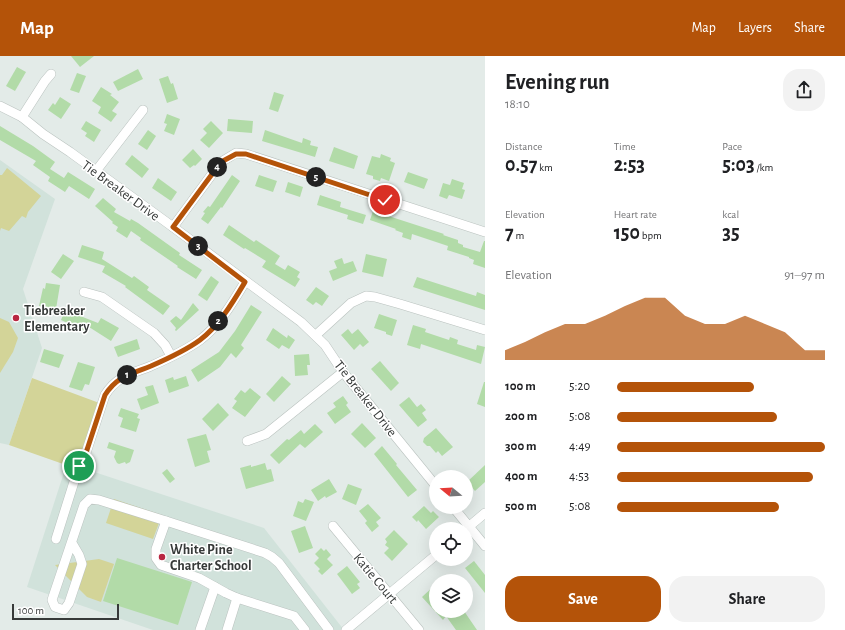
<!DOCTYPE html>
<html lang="en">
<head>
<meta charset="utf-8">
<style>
  :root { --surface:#fff; --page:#f2f2f2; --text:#202124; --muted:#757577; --accent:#b45309 }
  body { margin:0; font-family:"Alegreya Sans",sans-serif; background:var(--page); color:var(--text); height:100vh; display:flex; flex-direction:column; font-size:15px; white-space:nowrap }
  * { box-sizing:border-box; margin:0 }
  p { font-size:13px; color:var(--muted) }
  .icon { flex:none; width:22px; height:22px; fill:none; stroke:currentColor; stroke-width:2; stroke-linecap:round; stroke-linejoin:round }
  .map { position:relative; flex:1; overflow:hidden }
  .side { display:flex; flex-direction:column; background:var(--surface); width:360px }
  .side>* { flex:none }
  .needle { width:26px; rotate:288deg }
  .fabs { position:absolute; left:429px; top:414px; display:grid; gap:8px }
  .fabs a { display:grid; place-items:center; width:44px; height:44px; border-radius:50%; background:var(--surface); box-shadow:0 4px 16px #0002; font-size:20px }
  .scale { position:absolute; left:12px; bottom:10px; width:107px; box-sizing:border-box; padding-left:4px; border:2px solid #373a39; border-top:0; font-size:11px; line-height:14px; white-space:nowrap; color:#373a39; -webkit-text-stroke:3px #fff; paint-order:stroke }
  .pin { position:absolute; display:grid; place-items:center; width:34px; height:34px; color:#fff; margin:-17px; border:2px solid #fff; border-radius:50%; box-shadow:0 1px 4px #0007 }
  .km { position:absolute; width:20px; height:20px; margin:-10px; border-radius:50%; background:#222; color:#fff; font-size:11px; line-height:20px; text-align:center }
  .round { display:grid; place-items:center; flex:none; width:42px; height:42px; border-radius:16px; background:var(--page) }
  .summary { display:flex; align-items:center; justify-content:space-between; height:68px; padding:0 20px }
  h1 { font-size:22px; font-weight:700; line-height:30px }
  .figures { display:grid; grid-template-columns:repeat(3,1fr); gap:6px; height:68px; padding:4px 20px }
  .figures div { display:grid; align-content:center }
  .figures b { font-size:20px; font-weight:700 }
  .figures small { font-size:11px; font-weight:400 }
  .figures p { font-size:11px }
  .chart { height:112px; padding:8px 20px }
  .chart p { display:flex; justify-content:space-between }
  .chart svg { width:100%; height:72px; margin-top:4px; fill:var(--accent); opacity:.7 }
  .primary-button { display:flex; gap:8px; margin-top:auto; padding:8px 20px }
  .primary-button a { flex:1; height:46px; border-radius:16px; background:var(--accent); color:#fff; font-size:16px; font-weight:700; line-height:46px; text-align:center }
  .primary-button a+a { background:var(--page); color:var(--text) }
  ul { padding:0 20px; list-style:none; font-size:13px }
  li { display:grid; grid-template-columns:64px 48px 1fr; align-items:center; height:30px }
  li i { height:10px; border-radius:5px; background:var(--accent) }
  header { display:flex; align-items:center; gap:24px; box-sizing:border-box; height:56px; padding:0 20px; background:var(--accent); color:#fff }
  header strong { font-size:19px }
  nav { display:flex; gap:22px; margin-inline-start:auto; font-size:14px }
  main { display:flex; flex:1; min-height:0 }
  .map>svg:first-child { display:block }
  .built { fill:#d1e2db }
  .green { fill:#d3d498 }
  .building { fill:#b2dba8 }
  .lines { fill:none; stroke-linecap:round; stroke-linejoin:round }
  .minor-casing { stroke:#bac2bf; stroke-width:10 }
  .minor { stroke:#fff; stroke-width:9 }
  .route-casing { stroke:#fff; stroke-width:8 }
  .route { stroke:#b45309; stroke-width:5 }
  .poi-dot { fill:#b82641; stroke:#fff; stroke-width:1.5 }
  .labels { text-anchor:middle; stroke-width:3; stroke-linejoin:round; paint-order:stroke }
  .street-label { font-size:14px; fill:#373a39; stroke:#fff }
  .poi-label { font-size:14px; font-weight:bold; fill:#373a39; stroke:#fff; text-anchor:start }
</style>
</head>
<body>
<header>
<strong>Map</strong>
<nav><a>Map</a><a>Layers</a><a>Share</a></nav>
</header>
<main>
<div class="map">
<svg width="485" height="574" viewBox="0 0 485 574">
  <rect width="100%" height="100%" fill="#e3ebe8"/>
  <g class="built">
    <path d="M0,104L55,143L23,233L42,292L9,389L0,387Z"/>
    <path d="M67,407L264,472L344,574H153L27,531Z"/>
  </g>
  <g class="green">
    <path d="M7,112L41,140L28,156L26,162L22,160L9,175L1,172L0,175V119H2Z"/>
    <path d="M0,262L9,266L18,282L13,296L0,317Z"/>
    <path d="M32,322L102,348L81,412L67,407L66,409L9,389Z"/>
    <path d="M114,443L162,459L153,483L106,467Z"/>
    <path d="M99,503L114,508L101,546L87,541L55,509Z"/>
  </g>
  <g class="building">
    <path d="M71,0H94L80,11Z"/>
    <path d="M17,11L26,16L15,35L6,30Z"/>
    <path d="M138,13L143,23L118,35L113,26Z"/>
    <path d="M77,17L86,20L79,37L70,34Z"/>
    <path d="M168,20L171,28L173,27L178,43L167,47L159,23Z"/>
    <path d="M101,31L112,38L110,39L119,46L112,55L117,58L111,66L98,57L101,51L92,45Z"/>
    <path d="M274,36L284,39L278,56L269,53Z"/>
    <path d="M60,41L71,48L61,63L48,54L53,47L55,49Z"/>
    <path d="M167,58L180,63L174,79L164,75L167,68L164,67Z"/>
    <path d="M228,63L253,65L252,77L227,75Z"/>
    <path d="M86,65L101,74L94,86L85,80L87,77L81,73Z"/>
    <path d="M211,65L223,77L209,92L200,84L207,77L203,73Z"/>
    <path d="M0,70L33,90L55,106L50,113L64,122L68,116L95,133L89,143L69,130L65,136L48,125L50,121L33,109L36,105L0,84Z"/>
    <path d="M148,74L156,80L147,94L138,88Z"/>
    <path d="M265,74L302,87L303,82L311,85L310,89L318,91L315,101L262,85Z"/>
    <path d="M334,91L358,100L354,113L329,105Z"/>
    <path d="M193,93L202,103L195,110L194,109L190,112L182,104Z"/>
    <path d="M381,98L391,102L390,105L395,107L389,125L381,122L380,125L373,123V120L366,118L372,100L380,102Z"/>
    <path d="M132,99L149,113L142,122L125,108Z"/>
    <path d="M408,116L428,123L424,133L404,126Z"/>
    <path d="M232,119L240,125L222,152L221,151L208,168L201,163L205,157L203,156L208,150L210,151Z"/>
    <path d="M259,119L277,125L273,136L255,130Z"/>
    <path d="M158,122L177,136L171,145L152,132Z"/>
    <path d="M452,123L464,127L462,133L465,134L462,143L449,139L447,143L439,140L443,127L450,129Z"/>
    <path d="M288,126L303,131L300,141L285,136Z"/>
    <path d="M320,139L341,146L340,151L366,159L363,168L347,163L348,159L317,149Z"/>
    <path d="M103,142L116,153L114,156L130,165L131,163L138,167L180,197L179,199L202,214L196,223L177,211L178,210L140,184L141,182L131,175L127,182L116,175L118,171L112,167L113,166L95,150Z"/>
    <path d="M373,155L444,178L443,179L458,184V187L463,189V191L480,196L484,185H485V212L473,208L474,204L469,202V201L447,194L448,190L412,178L411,184L402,181L403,177L395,174L396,173L370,164Z"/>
    <path d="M229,169L254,186L256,184L280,200L275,208L285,214L288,209L300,216L297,221L300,223L295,231L262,211L266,205L245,192L244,193L223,179Z"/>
    <path d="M82,189L104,196L102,203L132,222L134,220L149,231L147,234L170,250L163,259L125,231L126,230L102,216L105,210L78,201Z"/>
    <path d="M63,198L74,205L61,223L51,216Z"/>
    <path d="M366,198L387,203L383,221L362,216Z"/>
    <path d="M342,202L344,208L353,205L357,215L333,225L329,215L337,212L334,205Z"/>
    <path d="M211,220L219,226L207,245L198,239Z"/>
    <path d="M417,221L476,240L477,236L485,239V254L413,231Z"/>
    <path d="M46,227L60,229L56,253L39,250L43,232L45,233Z"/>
    <path d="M316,231L329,240L322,250L316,246L313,249L306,244Z"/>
    <path d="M193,247L199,254L176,275L175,274L176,272L170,265L176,260L181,264Z"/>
    <path d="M251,249L262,256L241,289L244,292L236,302L231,297L220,311L198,326L191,314L219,296L235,275Z"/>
    <path d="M65,254L98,267L101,262L119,272L111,285L89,271L87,276L61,264Z"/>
    <path d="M379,258L397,264L392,280L386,278V276L374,272Z"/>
    <path d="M413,269L426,273L425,276L449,284L450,281L458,284L457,288L476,294L477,289L485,291L481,308L421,288L420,293L407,289Z"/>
    <path d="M273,272L287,282L288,279L295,284L289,293L282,289L279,293L266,284Z"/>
    <path d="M348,273L352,278L358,273L369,286L363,291L360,288L354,294L341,279Z"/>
    <path d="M137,283L140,293L118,301L114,291Z"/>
    <path d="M44,293L64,299L59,312L40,306Z"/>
    <path d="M309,298L310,309H307L308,319L295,320L294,299Z"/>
    <path d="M380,305L399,327L391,335L371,313Z"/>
    <path d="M78,306L95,311L89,329L85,328L82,335L69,331Z"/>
    <path d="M186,320L189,330L169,337L165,324L173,321L174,324Z"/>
    <path d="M282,320L291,328L274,346L266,338Z"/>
    <path d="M484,326H485V351L477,348Z"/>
    <path d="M153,329L159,347L141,354L137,343L148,339L145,331Z"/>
    <path d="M250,332L261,341L245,361L232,352L237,345L234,343L241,334L245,337Z"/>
    <path d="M343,340L348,347L346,349L351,356L335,368L327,357L336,351L333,347Z"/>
    <path d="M409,341L417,351L421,348L426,354L422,357L427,364L418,371L399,349Z"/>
    <path d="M218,347L229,359L213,375L202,363Z"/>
    <path d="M121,352L139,358L137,362L140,363L136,376L120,371L123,362L118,360Z"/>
    <path d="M362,367L376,382L365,392L351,378Z"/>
    <path d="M315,368L323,376L305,392L300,388L279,408L270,399L287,383L289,384L301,374L304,378Z"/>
    <path d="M436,372L453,391L442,400L438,395L436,397L430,390H427L423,386L424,382Z"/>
    <path d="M206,378L211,394L207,395L210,406L195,411L187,383Z"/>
    <path d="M109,386L134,394L130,406L126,408L125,406L119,408L117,407L114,401L116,395L107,392Z"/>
    <path d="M382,390L397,408L396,409L417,434L408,441L374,398Z"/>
    <path d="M265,407L267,414L271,413L274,425L246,433L240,412L251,409V411Z"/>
    <path d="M485,409V426L475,435L467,426Z"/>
    <path d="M167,413L175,423L170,427L162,417Z"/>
    <path d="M329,423L337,436L326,442L325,440L318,445L311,434Z"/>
    <path d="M348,428L362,433L356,449L342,443Z"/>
    <path d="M305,443L314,446L306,465L293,460L298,445L303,447Z"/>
    <path d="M368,448L381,462L376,466L379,470L372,476L365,467L367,465L359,455Z"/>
    <path d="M424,450L431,457L433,455L439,461L426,473L418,464L417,466L412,461Z"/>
    <path d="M305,470L313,492L299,497L291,475Z"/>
    <path d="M394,474L408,488L392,505L384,497L389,492L385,489L387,486L385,483Z"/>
    <path d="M321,492L324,495L326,493L331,499L327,503L333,509L322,519L318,515L320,513L314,507L319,502L315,498Z"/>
    <path d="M117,502L192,526L178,569L103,545Z"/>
    <path d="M474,505L485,519V537L465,512Z"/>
    <path d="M347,510L360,526L357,528L360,532L352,538L337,518Z"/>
    <path d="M436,528V555H464L477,574H456L446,560L443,564L432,552L422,541Z"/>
  </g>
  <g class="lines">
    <defs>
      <g id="minor">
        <path d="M0,50L22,61L43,78L70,96L173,171L301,266L325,289L343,316L436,430"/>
        <path d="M22,61L45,25L51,18"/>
        <path d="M96,115L143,54"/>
        <path d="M173,171L221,106L236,97L246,98L485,176"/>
        <path d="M84,236L102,241L154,277L165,289L171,300"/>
        <path d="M316,279L351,247L366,240L375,241L400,248L485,274"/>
        <path d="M247,385L266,378L343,316"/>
        <path d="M453,451L485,490"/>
        <path d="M333,470L419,574"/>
        <path d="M466,473L485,457"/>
        <path d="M56,483L79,410L83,406L105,339C117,320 131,318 151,310C167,303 185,295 200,284C219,270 233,246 245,226"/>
        <path d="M72,487L79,499L82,508L69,547L64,554L55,551L52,544L84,449L90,443L99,444L166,465"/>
        <path d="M200,574L215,531"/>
        <path d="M227,574L237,542"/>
        <path d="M305,574L294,560L237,542L226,537L199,522L161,509L156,502V493L166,465L265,497L272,501L279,507L329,574"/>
        <path d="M346,574L436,499"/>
      </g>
    </defs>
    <use href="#minor" class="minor-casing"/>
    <use href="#minor" class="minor"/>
  </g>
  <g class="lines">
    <defs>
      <path id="route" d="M79,410L83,406L105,339C117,320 131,318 151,310C167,303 185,295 200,284C219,270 233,246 245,226L173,171L221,106L236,98H246L385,144"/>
    </defs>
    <use href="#route" class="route-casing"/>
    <use href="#route" class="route"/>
  </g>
  <g class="poi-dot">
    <circle cx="16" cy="262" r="4"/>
    <circle cx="162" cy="501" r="4"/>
  </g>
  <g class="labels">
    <g class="street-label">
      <text transform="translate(121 134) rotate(36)" y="5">Tie Breaker Drive</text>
      <text transform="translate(366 342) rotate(52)" y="5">Tie Breaker Drive</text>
      <text transform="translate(376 522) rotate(50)" y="5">Katie Court</text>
    </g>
    <g class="poi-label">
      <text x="24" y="259">Tiebreaker<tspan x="24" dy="16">Elementary</tspan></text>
      <text x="170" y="498">White Pine<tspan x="170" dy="16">Charter School</tspan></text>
    </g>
  </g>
</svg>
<div class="fabs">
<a><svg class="needle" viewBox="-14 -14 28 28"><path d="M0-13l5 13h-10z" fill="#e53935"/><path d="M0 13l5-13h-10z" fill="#757577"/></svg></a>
<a><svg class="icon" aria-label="locate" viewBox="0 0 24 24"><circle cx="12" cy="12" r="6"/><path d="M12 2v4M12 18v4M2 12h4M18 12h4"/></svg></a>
<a><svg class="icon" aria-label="layers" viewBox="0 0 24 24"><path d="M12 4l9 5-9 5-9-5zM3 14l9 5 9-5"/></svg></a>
</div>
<div class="scale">100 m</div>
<div class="pin" style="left:79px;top:410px;background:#1e9e55"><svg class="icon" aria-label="arrive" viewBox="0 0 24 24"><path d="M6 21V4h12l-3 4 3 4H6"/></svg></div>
<div class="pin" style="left:385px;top:144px;background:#d93025"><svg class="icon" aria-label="check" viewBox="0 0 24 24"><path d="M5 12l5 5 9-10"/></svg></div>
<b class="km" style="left:127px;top:319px">1</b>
<b class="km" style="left:218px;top:265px">2</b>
<b class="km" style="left:198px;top:190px">3</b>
<b class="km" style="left:217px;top:111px">4</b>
<b class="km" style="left:316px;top:121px">5</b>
</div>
<section class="side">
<div class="summary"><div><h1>Evening run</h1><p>18:10</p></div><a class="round"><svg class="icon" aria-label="share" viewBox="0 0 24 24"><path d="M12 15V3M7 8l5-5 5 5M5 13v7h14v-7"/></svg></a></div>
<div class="figures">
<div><p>Distance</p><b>0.57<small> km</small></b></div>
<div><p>Time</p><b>2:53</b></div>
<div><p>Pace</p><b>5:03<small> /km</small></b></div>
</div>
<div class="figures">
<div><p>Elevation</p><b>7<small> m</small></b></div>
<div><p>Heart rate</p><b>150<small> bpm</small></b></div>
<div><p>kcal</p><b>35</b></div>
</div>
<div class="chart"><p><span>Elevation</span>91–97 m</p>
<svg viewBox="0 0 160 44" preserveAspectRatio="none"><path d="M0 44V38L10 33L20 27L30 22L40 22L50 17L60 11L70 6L80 6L90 17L100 22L110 22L120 17L130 22L140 27L150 38L160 38V44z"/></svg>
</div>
<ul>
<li><b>100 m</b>5:20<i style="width:66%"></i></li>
<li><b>200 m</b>5:08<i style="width:77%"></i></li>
<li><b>300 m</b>4:49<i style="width:100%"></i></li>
<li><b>400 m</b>4:53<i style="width:94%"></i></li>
<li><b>500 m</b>5:08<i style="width:78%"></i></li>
</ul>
<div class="primary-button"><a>Save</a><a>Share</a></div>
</section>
</main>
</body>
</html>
